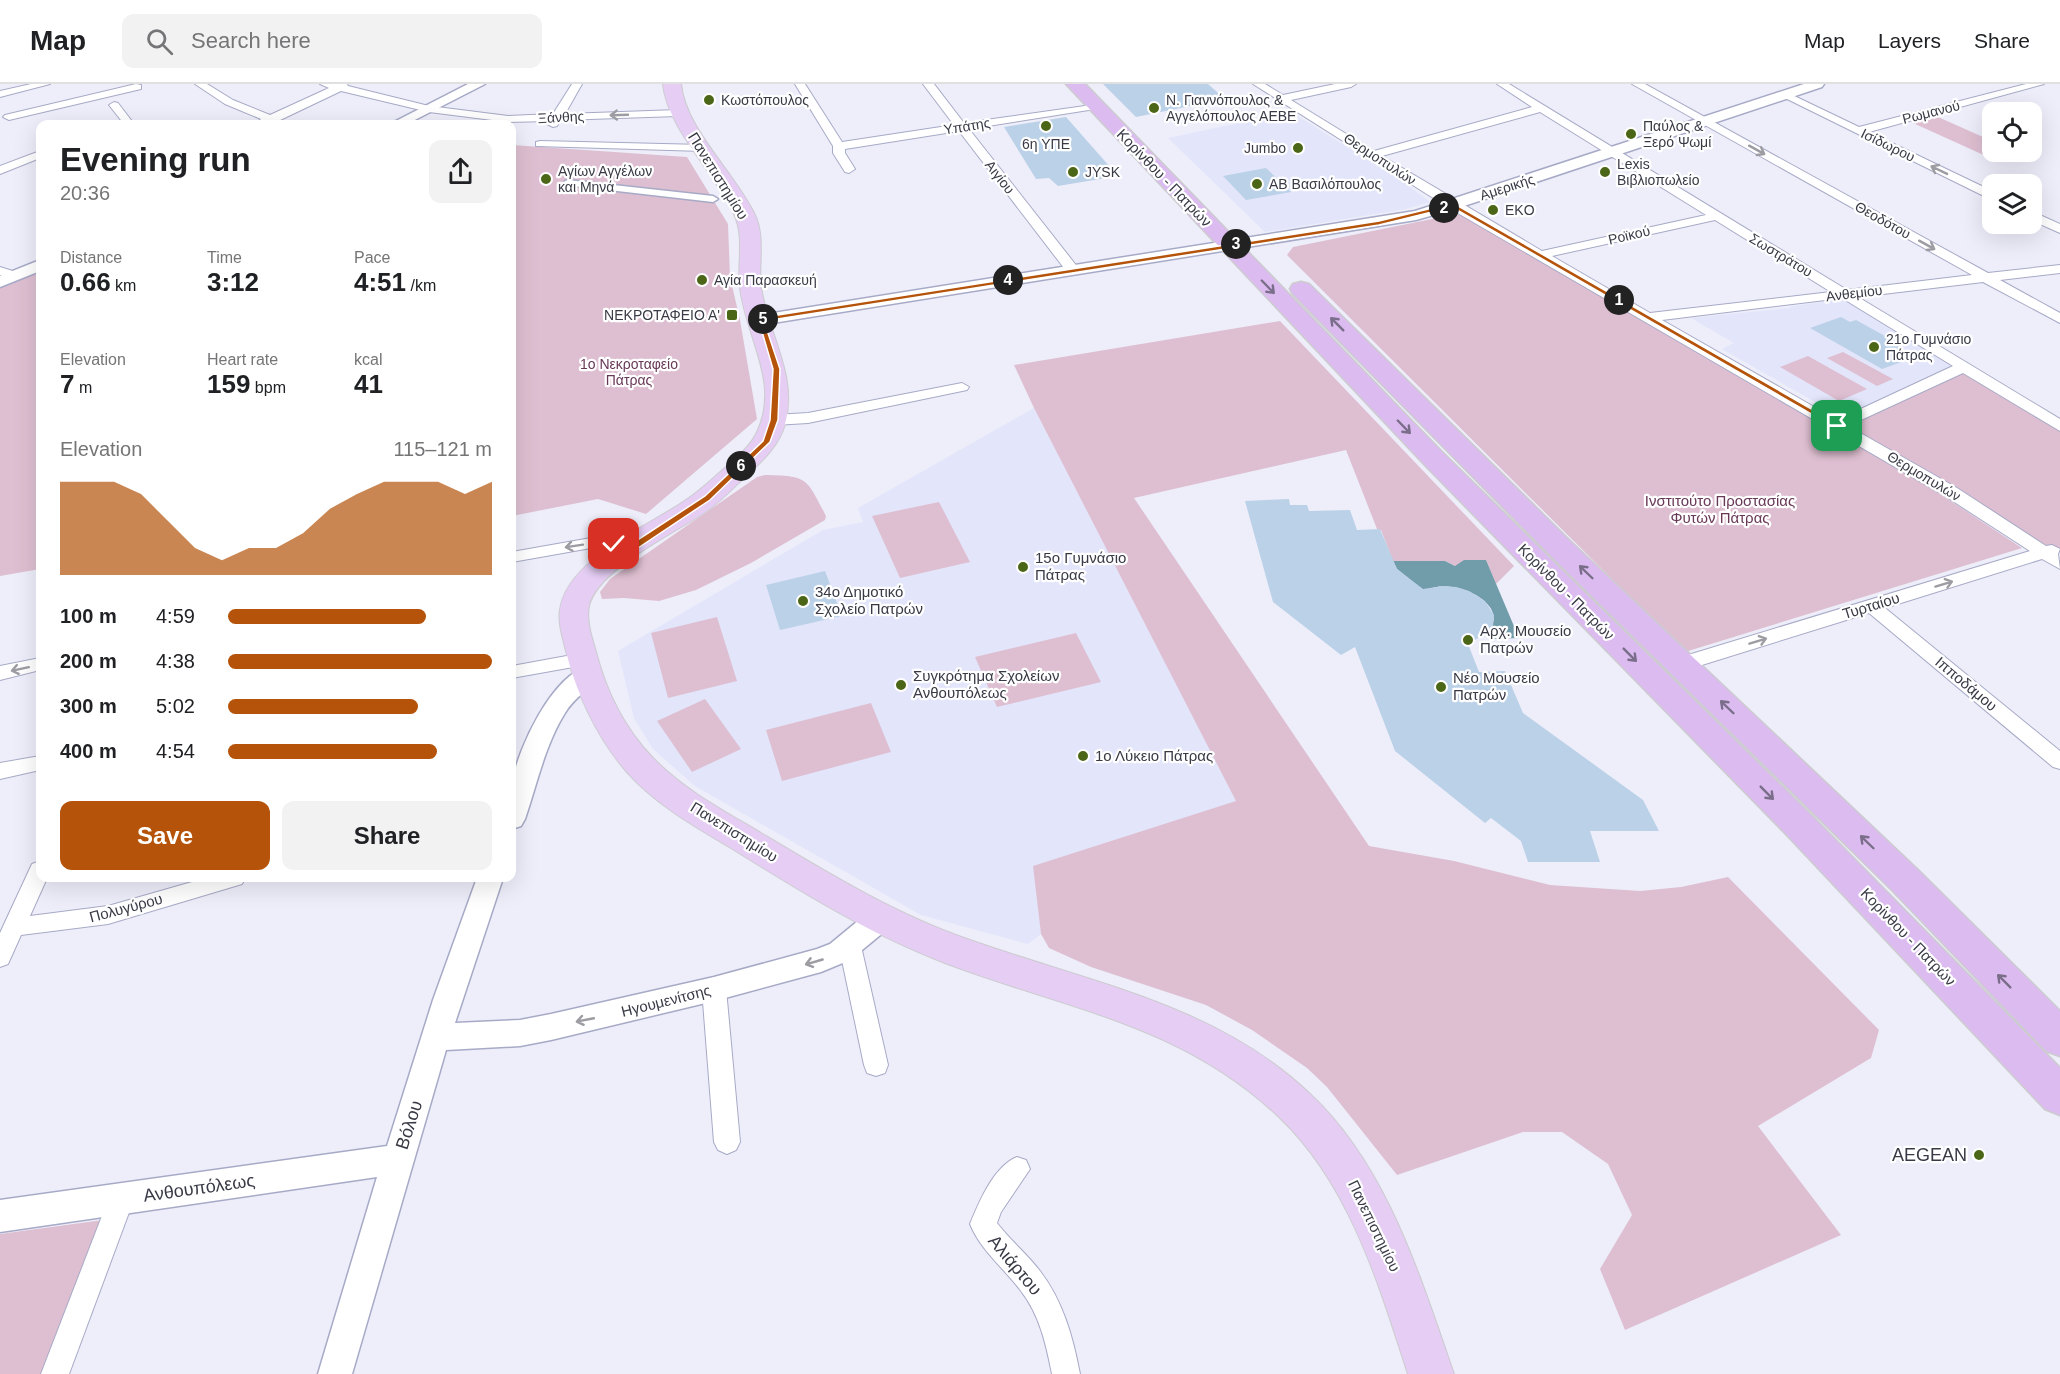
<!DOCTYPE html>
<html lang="en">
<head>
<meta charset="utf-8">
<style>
  :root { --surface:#fff; --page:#f2f2f2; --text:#202124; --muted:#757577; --line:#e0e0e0; --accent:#b45309 }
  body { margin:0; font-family:Helvetica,sans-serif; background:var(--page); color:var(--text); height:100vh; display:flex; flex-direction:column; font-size:22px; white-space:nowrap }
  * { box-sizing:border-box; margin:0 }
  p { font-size:20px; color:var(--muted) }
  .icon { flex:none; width:33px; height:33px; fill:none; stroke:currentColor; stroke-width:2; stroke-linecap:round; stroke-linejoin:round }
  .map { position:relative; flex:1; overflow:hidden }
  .panel { position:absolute; left:36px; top:36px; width:480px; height:762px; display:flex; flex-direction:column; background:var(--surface); border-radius:12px; box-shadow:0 6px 24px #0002 }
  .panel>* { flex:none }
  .buttons { position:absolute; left:1982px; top:18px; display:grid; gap:12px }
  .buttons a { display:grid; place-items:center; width:60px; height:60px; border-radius:12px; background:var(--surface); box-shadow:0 6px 24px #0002; font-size:30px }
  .pin { position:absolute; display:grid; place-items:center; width:51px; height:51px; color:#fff; margin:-26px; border-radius:12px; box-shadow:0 3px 9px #0006 }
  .km { position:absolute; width:30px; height:30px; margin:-15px; border-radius:50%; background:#222; color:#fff; font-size:16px; line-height:30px; text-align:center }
  .round { display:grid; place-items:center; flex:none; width:63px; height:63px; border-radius:12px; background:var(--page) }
  .head { display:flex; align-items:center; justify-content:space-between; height:102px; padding:0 24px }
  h1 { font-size:33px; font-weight:600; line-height:45px }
  .stats { display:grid; grid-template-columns:repeat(3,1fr); gap:9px; height:102px; padding:6px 24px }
  .stats div { display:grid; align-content:center }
  .stats b { font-size:26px; font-weight:600 }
  .stats small { font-size:16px; font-weight:400 }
  .stats p { font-size:16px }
  .chart { height:168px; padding:12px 24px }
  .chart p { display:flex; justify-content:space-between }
  .chart svg { width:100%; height:108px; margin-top:6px; fill:var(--accent); opacity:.7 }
  .action { display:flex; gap:12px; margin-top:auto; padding:12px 24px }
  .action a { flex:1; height:69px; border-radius:12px; background:var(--accent); color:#fff; font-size:24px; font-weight:600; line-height:69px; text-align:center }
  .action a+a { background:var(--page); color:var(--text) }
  ul { padding:0 24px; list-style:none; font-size:20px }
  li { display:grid; grid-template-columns:96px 72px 1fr; align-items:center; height:45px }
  li i { height:15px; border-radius:8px; background:var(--accent) }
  header { display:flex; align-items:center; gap:36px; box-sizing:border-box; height:84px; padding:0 30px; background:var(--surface); border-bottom:2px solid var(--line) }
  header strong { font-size:28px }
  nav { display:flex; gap:33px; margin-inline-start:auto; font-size:21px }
  .search { width:420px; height:54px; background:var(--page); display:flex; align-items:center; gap:15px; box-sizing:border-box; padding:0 21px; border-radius:12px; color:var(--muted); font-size:22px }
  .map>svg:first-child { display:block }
  .built { fill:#e3e5fb }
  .green { fill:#debfd1 }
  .water { fill:#719caa }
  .building { fill:#bbd1e8 }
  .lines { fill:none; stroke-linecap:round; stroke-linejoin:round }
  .pedestrian-casing { stroke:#a7aac6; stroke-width:3 }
  .minor-casing { stroke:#a7aac6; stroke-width:2 }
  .tertiary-casing { stroke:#a7aac6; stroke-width:3 }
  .primary-casing { stroke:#cccccf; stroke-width:2 }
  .trunk-casing { stroke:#cccccf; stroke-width:3 }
  .pedestrian { fill:#fff; fill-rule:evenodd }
  .minor { fill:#fff; fill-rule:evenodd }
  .tertiary { fill:#fff; fill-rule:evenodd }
  .primary { fill:#e5cdf4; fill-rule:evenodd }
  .trunk { fill:#dcbcf0; fill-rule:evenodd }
  .oneway { stroke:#9c9ca2 }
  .oneway2 { stroke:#7a6e8a }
  .route { fill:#b45309; stroke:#fff; stroke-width:1.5 }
  .poi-dot { fill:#4b6617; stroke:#fff; stroke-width:2 }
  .labels { text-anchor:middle; stroke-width:4.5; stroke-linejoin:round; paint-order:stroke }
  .far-poi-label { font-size:14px; fill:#393a46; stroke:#fff; text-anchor:start }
  .far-street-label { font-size:14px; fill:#393a46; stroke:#fff }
  .far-park-label { font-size:14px; fill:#683857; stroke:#fff }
  .street-label { font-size:15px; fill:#393a46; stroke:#fff }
  .park-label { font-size:15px; fill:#683857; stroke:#fff }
  .poi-label { font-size:15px; fill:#393a46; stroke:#fff; text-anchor:start }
  .near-street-label { font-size:18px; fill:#393a46; stroke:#fff }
  .near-poi-label { font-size:18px; fill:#393a46; stroke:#fff; text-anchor:end }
</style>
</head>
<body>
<header>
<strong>Map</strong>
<div class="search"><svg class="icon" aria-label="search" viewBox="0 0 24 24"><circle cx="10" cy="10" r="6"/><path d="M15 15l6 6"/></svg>Search here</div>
<nav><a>Map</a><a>Layers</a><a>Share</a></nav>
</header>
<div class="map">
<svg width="2060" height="1290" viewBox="0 0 2060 1290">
  <rect width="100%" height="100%" fill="#edeefa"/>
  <g class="built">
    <path d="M1291,28L1405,99L1430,118L1406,125L1265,148L1168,54Z"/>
    <path d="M1846,215L1963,283L1843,334L1722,265L1734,259L1691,234L1789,224L1793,222Z"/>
    <path d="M1034,324L1237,718L1034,782L1041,850L1028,860L921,831L695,702L653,665L634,634L618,567L823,446L863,438L858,424Z"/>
  </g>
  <g class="green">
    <path d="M1938,33L1992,57V68H2010L1988,73L1913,39Z"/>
    <path d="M512,61L687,73L728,140L730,193L740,236L757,335L646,430L598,415L512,432Z"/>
    <path d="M1452,131H1462L1937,408L2022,464L1685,568L1287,171L1293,163Z"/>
    <path d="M40,186V485L0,492V204Z"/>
    <path d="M1280,237L1514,482L1496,500L1486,476L1455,482L1445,477H1393L1381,446L1377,445L1346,366L1134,414L1369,762L1454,777L1550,801L1640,807L1681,803L1728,793L1879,946L1871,974L1758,1042L1841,1151L1625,1246L1600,1185L1632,1131L1608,1080L1562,1048H1523L1397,1091L1327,1003L1307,984L1252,946L1206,921L1091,883L1049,864L1041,850L1033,782L1236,717L1034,324L1014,281Z"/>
    <path d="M1843,268L1893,295L1877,302L1827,274Z"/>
    <path d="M1808,272L1867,305L1839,317L1780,283Z"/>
    <path d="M1963,283L2060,342V464L2045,469L1837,342Z"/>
    <path d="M765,391C809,392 806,394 826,432L825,436L751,479L696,506L659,517L624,514L602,515L600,508L610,495L757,393Z"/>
    <path d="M939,418L970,478L900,494L872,432Z"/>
    <path d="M717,533L737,597L668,614L651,549Z"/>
    <path d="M1076,549L1101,598L997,623L975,573Z"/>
    <path d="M705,615L741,665L692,688L657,637Z"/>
    <path d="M871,619L891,668L782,697L766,646Z"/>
    <path d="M103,1136L44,1290H0V1150Z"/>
  </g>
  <path class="water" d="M1464,476H1486L1519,554L1491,555L1493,551L1487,549C1509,526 1473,505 1452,503C1442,501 1433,503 1424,507L1397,485L1393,477H1445L1455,482Z"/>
  <g class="building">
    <path d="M1103,0H1208L1225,15L1136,33Z"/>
    <path d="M1066,33L1118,92L1058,102L1049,94L1036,95L1004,43Z"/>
    <path d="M1266,84L1291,108L1246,116L1223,92Z"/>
    <path d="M1841,233L1850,238L1856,236L1903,262L1898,263L1915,273L1882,285L1810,244Z"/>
    <path d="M1289,415L1290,421H1307L1309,427L1350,426L1357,446L1380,445L1397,485L1423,505L1443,502L1456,503L1469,507L1485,517L1494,531L1493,542L1487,549L1468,560L1479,588L1505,587L1523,629L1643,716L1659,747H1590L1600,778H1528L1521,757L1491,734L1485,739L1395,667L1355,563L1341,571L1273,518L1245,417Z"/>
    <path d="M825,487L842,532L780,546L766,501Z"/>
  </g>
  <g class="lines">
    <defs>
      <path id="pedestrian" d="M568,96L713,112L718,115L713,118L565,101V97Z"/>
      <g id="minor">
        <path d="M31,0H50L0,13V7Z"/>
        <path d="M136,0L141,1V5L9,36L3,33L5,31Z"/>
        <path d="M195,0H207L233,16L270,31L329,4L320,0H347L348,2L429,22L508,32L553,30L572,0H582L565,30L678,26L684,29L678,32L561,36L557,42L553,43L547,40L549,37L508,38L429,28L341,7L276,38L255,40L261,35L225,20Z"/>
        <path d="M795,0H805L842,58L954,41L923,0H934L964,39L1099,20L1100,22L1095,25L969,45L1079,185L1077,188H1067L959,47L845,65V69L855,85L849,89L845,88L833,69V62Z"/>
        <path d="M1253,0H1265L1283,11L1335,0H1356L1351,3L1291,16L1374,67L1532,23L1497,0H1509L1847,206L1972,191L1632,0H1645L1988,189L2060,181V189L2000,196L2060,229V239L1983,198L1858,213L2060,335V347L1963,289L1848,342L1957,404L2046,462L2052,461L2060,465L2058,470L2060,485L2042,475L1885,524L2060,667V685L2053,683L1869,529L1689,585L1682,586L1675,585L1673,580L1675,575L2030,467L1945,412L1449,124ZM1540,28L1706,131L1542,167L1382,72ZM1715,136L1831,208L1650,229L1552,172ZM1842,214L1953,282L1837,336L1662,236Z"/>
        <path d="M2026,0H2044L1869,48L1992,107V116L1779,11L1784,8L1788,9L1859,43Z"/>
        <path d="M114,18L118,19L134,40H124L109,21Z"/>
        <path d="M540,57L703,61L709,64L703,67L536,62V58Z"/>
        <path d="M40,67V74L0,90V82Z"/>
        <path d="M2031,127L2060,140V149L2031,136Z"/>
        <path d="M0,183L19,189L21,192L14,196L0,191Z"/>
        <path d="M962,299L969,303L967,306L808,339L774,341L766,336L774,331L808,329Z"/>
        <path d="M591,454L632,459L638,460L641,464L638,468L632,469L591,464L512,478V468Z"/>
        <path d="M583,569L590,570L592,575L590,580L512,594V582Z"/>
        <path d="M40,574V586L0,596V582Z"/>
        <path d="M40,672V686L0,695V679Z"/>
        <path d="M40,777V794H47L30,832L108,822L206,794H245L242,800L108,840L21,851L8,880L0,883V849L32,780Z"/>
        <path d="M850,853L858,855L861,862L888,981L885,989L876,992L867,989L864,981L839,862L842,855Z"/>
        <path d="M714,895L722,898L726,905L740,1058L736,1066L727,1070L718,1066L714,1058L702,905L706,898Z"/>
        <path d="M1017,1073L1026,1076L1030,1085L1001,1128L997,1139C1010,1156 1027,1170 1040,1187C1063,1217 1073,1253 1080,1290H1052C1046,1260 1040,1232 1021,1207C1004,1184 981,1167 970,1140C979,1118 994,1082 1017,1073Z"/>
        <path d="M121,1102L130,1106L134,1115L69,1290H41L112,1106Z"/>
      </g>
      <g id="tertiary">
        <path d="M468,0H485L407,40H390Z"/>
        <path d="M1804,0H1824L1822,3L1458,124L1416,136L760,241L754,240L751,236L754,232L760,231L1415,127Z"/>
        <path d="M40,176V187L0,203V192Z"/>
        <path d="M588,582L596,584L600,590C591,605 574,613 565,629C545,661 537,700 525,735L521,742L512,745C512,730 509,713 512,698C519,663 551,593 588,582Z"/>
        <path d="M477,794H503L455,939L520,936L551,930L714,893L817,865L830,860L870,827L880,824L890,827L894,835L890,843L850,876L821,888L714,917L551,956L520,962L446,966L352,1290H318L377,1093L0,1148V1116L387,1062L433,916Z"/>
      </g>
      <path id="primary" d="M663,0H681C685,44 734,88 754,129C766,153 758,178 761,203C768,251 798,290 785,340C779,362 762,377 746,392C732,405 720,418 704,429C674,449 597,486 589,522C586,537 592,554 596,568C606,607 625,645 653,674C684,706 724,727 761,749C828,789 896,831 970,856C1088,898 1215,920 1309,1009C1387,1081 1420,1193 1454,1290H1408C1379,1201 1350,1101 1280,1034C1182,940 1066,925 945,879C869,850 800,807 731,764C694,742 655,720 626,687C597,653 575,607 565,563C562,551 558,538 560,526C566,477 646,443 683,418C699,408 712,395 726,383C737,373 751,362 757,348C781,298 745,252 740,203C737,179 745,153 734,130C715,88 667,44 663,0Z"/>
      <g id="trunk">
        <path d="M1066,0H1085L1442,368L1810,730L2060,984V1031L2045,1025L1786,750L1424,380Z"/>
        <path d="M1301,198L1309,200L1570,457L1918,786L2060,927V972L2046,967L1892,806L1550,471L1293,210L1290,205L1293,200Z"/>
      </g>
    </defs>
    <use href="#pedestrian" class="pedestrian-casing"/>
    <use href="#minor" class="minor-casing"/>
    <use href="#tertiary" class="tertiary-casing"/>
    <use href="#primary" class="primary-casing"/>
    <use href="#trunk" class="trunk-casing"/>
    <use href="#pedestrian" class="pedestrian"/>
    <use href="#minor" class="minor"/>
    <use href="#tertiary" class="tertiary"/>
    <use href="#primary" class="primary"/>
    <use href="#trunk" class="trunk"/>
  </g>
  <defs><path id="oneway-shaft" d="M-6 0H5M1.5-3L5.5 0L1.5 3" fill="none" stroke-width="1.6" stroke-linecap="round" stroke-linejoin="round" transform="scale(1.5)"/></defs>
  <g class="oneway">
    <use href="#oneway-shaft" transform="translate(619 31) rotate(178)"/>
    <use href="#oneway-shaft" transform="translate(1757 66) rotate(29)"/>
    <use href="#oneway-shaft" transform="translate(1939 86) rotate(-154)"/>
    <use href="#oneway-shaft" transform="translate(1927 161) rotate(29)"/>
    <use href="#oneway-shaft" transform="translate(574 462) rotate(171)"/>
    <use href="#oneway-shaft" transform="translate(1944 500) rotate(-17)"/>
    <use href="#oneway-shaft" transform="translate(1758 557) rotate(-17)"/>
    <use href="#oneway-shaft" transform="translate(20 585) rotate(168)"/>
    <use href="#oneway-shaft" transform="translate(814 878) rotate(164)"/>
    <use href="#oneway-shaft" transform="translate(585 936) rotate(169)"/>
  </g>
  <g class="oneway2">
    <use href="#oneway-shaft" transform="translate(1268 203) rotate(46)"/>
    <use href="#oneway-shaft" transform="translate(1337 240) rotate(-135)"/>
    <use href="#oneway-shaft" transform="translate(1404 343) rotate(46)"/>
    <use href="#oneway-shaft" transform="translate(1586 488) rotate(-136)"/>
    <use href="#oneway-shaft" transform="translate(1630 571) rotate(45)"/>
    <use href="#oneway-shaft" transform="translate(1727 623) rotate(-136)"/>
    <use href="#oneway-shaft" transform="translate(1767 709) rotate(45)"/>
    <use href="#oneway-shaft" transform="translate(1867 758) rotate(-136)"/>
    <use href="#oneway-shaft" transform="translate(2004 897) rotate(-135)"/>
  </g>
  <path class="route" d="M1453,119L1841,342L1834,343L1452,123L1379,141L764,237L780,285L778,336L770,358L710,416L635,466L609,460L614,457L630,461L705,412L763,357L770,336L773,285L758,234L1379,137Z"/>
  <g class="poi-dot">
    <circle cx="709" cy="16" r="6"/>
    <circle cx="1154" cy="24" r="6"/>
    <circle cx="1046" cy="42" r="6"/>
    <circle cx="1631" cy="50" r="6"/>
    <circle cx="1298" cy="64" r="6"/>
    <circle cx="1073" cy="88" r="6"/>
    <circle cx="1605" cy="88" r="6"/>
    <circle cx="546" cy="95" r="6"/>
    <circle cx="1257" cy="100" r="6"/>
    <circle cx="1493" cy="126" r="6"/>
    <circle cx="702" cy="196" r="6"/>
    <rect x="726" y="225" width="12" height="12" rx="3"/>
    <circle cx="1874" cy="263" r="6"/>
    <circle cx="1023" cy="483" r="6"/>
    <circle cx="803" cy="517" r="6"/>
    <circle cx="1468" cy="556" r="6"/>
    <circle cx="901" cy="601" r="6"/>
    <circle cx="1441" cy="603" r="6"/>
    <circle cx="1083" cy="672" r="6"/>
    <circle cx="1979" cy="1071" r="6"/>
  </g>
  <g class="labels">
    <g class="far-poi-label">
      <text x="721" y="21">Κωστόπουλος</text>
      <text x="1166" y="21">Ν. Γιαννόπουλος &amp;<tspan x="1166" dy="16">Αγγελόπουλος ΑΕΒΕ</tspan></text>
      <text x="1643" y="47">Παύλος &amp;<tspan x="1643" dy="16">Ξερό Ψωμί</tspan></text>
      <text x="1046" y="65" text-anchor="middle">6η ΥΠΕ</text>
      <text x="1286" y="69" text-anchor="end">Jumbo</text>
      <text x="1617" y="85">Lexis<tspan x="1617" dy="16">Βιβλιοπωλείο</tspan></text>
      <text x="558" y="92">Αγίων Αγγέλων<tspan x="558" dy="16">και Μηνά</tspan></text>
      <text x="1085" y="93">JYSK</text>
      <text x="1269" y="105">ΑΒ Βασιλόπουλος</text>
      <text x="1505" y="131">EKO</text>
      <text x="714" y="201">Αγία Παρασκευή</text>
      <text x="720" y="236" text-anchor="end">ΝΕΚΡΟΤΑΦΕΙΟ Α'</text>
      <text x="1886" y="260">21ο Γυμνάσιο<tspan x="1886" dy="16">Πάτρας</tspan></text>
    </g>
    <g class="far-street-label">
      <text transform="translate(1931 28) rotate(-14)" y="5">Ρωμανού</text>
      <text transform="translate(561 33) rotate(-3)" y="5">Ξάνθης</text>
      <text transform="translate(967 42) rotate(-9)" y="5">Υπάτης</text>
      <text transform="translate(1888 61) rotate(26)" y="5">Ισίδωρου</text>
      <text transform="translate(1380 75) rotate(33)" y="5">Θερμοπυλών</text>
      <text transform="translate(1000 93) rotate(52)" y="5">Αιγίου</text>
      <text transform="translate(1507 103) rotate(-18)" y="5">Αμερικής</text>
      <text transform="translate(1883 136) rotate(29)" y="5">Θεοδότου</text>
      <text transform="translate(1629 151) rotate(-13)" y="5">Ροϊκού</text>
      <text transform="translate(1781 171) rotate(31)" y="5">Σωστράτου</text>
      <text transform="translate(1854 209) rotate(-7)" y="5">Ανθεμίου</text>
      <text transform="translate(1924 392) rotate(31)" y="5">Θερμοπυλών</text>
    </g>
    <g class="far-park-label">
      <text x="629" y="285">1o Νεκροταφείο<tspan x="629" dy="16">Πάτρας</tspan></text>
    </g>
    <g class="street-label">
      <text transform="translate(718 92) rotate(58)" y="5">Πανεπιστημίου</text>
      <text transform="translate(1164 94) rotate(46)" y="5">Κορίνθου - Πατρών</text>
      <text transform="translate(1566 508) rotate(45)" y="5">Κορίνθου - Πατρών</text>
      <text transform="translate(1871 522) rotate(-17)" y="5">Τυρταίου</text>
      <text transform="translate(1966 600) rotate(40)" y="5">Ιπποδάμου</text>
      <text transform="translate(734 748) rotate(32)" y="5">Πανεπιστημίου</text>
      <text transform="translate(126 824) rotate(-15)" y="5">Πολυγύρου</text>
      <text transform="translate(1908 853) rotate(46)" y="5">Κορίνθου - Πατρών</text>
      <text transform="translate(666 917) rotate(-14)" y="5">Ηγουμενίτσης</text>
      <text transform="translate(1374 1142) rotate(64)" y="5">Πανεπιστημίου</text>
    </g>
    <g class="park-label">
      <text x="1720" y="422">Ινστιτούτο Προστασίας<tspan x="1720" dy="17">Φυτών Πάτρας</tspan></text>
    </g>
    <g class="poi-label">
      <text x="1035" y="479">15ο Γυμνάσιο<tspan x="1035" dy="17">Πάτρας</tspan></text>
      <text x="815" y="513">34ο Δημοτικό<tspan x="815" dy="17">Σχολείο Πατρών</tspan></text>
      <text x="1480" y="552">Αρχ. Μουσείο<tspan x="1480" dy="17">Πατρών</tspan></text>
      <text x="913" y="597">Συγκρότημα Σχολείων<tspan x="913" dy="17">Ανθουπόλεως</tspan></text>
      <text x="1453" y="599">Νέο Μουσείο<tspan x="1453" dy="17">Πατρών</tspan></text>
      <text x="1095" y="677">1ο Λύκειο Πάτρας</text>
    </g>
    <g class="near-street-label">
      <text transform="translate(409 1041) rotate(-72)" y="6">Βόλου</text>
      <text transform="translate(199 1104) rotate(-8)" y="6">Ανθουπόλεως</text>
      <text transform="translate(1015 1181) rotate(50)" y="6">Αλιάρτου</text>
    </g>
    <g class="near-poi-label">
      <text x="1967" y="1077">AEGEAN</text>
    </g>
  </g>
</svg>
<div class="buttons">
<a><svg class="icon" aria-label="locate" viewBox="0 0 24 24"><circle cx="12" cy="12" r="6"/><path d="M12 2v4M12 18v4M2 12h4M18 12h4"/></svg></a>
<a><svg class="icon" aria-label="layers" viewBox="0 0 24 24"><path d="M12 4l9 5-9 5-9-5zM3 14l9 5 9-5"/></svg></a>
</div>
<div class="pin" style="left:1837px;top:342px;background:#1e9e55"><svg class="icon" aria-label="arrive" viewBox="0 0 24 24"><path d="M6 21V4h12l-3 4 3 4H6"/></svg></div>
<div class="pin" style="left:614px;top:460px;background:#d93025"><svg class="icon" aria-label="check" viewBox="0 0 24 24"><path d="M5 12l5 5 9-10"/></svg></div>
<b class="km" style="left:1619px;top:216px">1</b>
<b class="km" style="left:1444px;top:124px">2</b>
<b class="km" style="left:1236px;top:160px">3</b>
<b class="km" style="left:1008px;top:196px">4</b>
<b class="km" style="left:763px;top:235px">5</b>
<b class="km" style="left:741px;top:382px">6</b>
<section class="panel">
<div class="head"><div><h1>Evening run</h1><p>20:36</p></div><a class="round"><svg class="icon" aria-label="share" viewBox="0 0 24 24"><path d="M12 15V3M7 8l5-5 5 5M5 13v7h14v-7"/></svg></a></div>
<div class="stats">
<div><p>Distance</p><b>0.66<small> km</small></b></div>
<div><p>Time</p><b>3:12</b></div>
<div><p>Pace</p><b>4:51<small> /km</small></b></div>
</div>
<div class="stats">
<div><p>Elevation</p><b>7<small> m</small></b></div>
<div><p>Heart rate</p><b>159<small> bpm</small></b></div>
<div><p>kcal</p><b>41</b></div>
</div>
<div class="chart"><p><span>Elevation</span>115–121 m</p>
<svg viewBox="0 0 160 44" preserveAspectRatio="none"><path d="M0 44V6L10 6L20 6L30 11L40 22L50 33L60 38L70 33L80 33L90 27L100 17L110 11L120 6L130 6L140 6L150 11L160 6V44z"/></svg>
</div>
<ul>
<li><b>100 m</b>4:59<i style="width:75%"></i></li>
<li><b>200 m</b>4:38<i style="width:100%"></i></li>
<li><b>300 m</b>5:02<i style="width:72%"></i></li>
<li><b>400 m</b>4:54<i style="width:79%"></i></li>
</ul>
<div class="action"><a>Save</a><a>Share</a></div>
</section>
</div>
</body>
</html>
